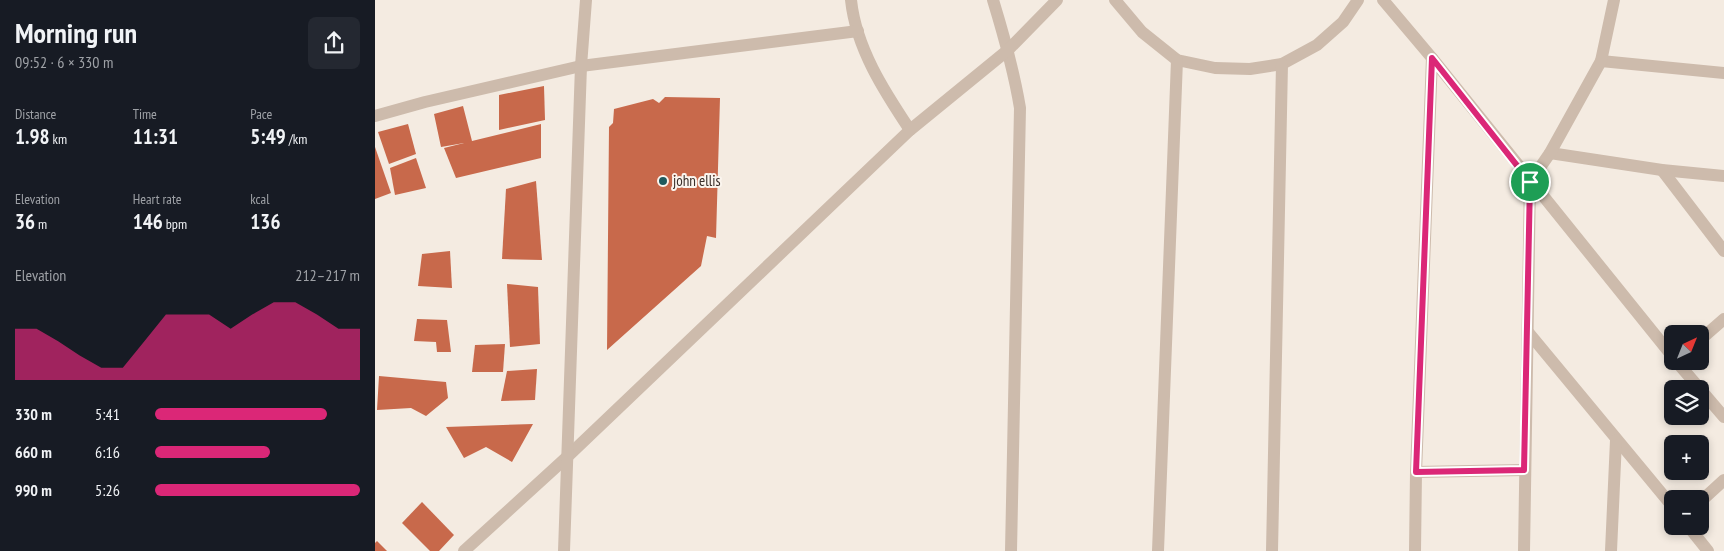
<!DOCTYPE html>
<html lang="en">
<head>
<meta charset="utf-8">
<style>
  :root { --surface:#171b24; --page:#242831; --text:#f1f3f6; --muted:#9ea1a6; --accent:#db2777 }
  body { margin:0; font-family:"PT Sans Narrow",sans-serif; background:var(--page); color:var(--text); height:100vh; display:flex; flex-direction:column; font-size:19px; white-space:nowrap }
  * { box-sizing:border-box; margin:0 }
  p { font-size:16px; color:var(--muted) }
  .icon { flex:none; width:28px; height:28px; fill:none; stroke:currentColor; stroke-width:2; stroke-linecap:round; stroke-linejoin:round }
  .map { position:relative; flex:1; overflow:hidden }
  .drawer { display:flex; flex-direction:column; background:var(--surface); width:375px }
  .drawer>* { flex:none }
  .needle { width:32px; rotate:43deg }
  .controls { position:absolute; left:1289px; top:325px; display:grid; gap:10px }
  .controls a { display:grid; place-items:center; width:45px; height:45px; border-radius:8px; background:var(--surface); box-shadow:0 2px 8px #0003; font-size:25px }
  .pin { position:absolute; display:grid; place-items:center; width:42px; height:42px; color:#fff; margin:-21px; border:2px solid #fff; border-radius:50%; box-shadow:0 1px 5px #0007 }
  .round { display:grid; place-items:center; flex:none; width:52px; height:52px; border-radius:8px; background:var(--page) }
  .overview { display:flex; align-items:center; justify-content:space-between; height:85px; padding:0 15px }
  h1 { font-size:28px; font-weight:700; line-height:38px }
  .figures { display:grid; grid-template-columns:repeat(3,1fr); gap:8px; height:85px; padding:5px 15px }
  .figures div { display:grid; align-content:center }
  .figures b { font-size:21px; font-weight:700 }
  .figures small { font-size:14px; font-weight:400 }
  .figures p { font-size:14px }
  .chart { height:140px; padding:10px 15px }
  .chart p { display:flex; justify-content:space-between }
  .chart svg { width:100%; height:90px; margin-top:5px; fill:var(--accent); opacity:.7 }
  ul { padding:0 15px; list-style:none; font-size:16px }
  li { display:grid; grid-template-columns:80px 60px 1fr; align-items:center; height:38px }
  li i { height:12px; border-radius:6px; background:var(--accent) }
  main { display:flex; flex:1; min-height:0 }
  .map>svg:first-child { display:block }
  .building { fill:#c8694b }
  .lines { fill:none; stroke-linecap:round; stroke-linejoin:round }
  .street { stroke:#cdbbac; stroke-width:12 }
  .route-casing { stroke:#fff; stroke-width:10 }
  .route { stroke:#db2777; stroke-width:6 }
  .poi-dot { fill:#1f5a5e; stroke:#fbf5ee; stroke-width:2 }
  .labels { text-anchor:middle; stroke-width:4; stroke-linejoin:round; paint-order:stroke }
  .poi-label { font-size:15px; fill:#3b302b; stroke:#fbf5ee; text-anchor:start }
</style>
</head>
<body>
<main>
<section class="drawer">
<div class="overview"><div><h1>Morning run</h1><p>09:52 · 6 × 330 m</p></div><a class="round"><svg class="icon" aria-label="share" viewBox="0 0 24 24"><path d="M12 15V3M7 8l5-5 5 5M5 13v7h14v-7"/></svg></a></div>
<div class="figures">
<div><p>Distance</p><b>1.98<small> km</small></b></div>
<div><p>Time</p><b>11:31</b></div>
<div><p>Pace</p><b>5:49<small> /km</small></b></div>
</div>
<div class="figures">
<div><p>Elevation</p><b>36<small> m</small></b></div>
<div><p>Heart rate</p><b>146<small> bpm</small></b></div>
<div><p>kcal</p><b>136</b></div>
</div>
<div class="chart"><p><span>Elevation</span>212–217 m</p>
<svg viewBox="0 0 160 44" preserveAspectRatio="none"><path d="M0 44V19L10 19L20 25L30 32L40 38L50 38L60 25L70 12L80 12L90 12L100 19L110 12L120 6L130 6L140 12L150 19L160 19V44z"/></svg>
</div>
<ul>
<li><b>330 m</b>5:41<i style="width:84%"></i></li>
<li><b>660 m</b>6:16<i style="width:56%"></i></li>
<li><b>990 m</b>5:26<i style="width:100%"></i></li>
</ul>
</section>
<div class="map">
<svg width="1349" height="551" viewBox="0 0 1349 551">
  <rect width="100%" height="100%" fill="#f4ebe1"/>
  <g class="building">
    <path d="M169,86L170,120L124,130V95Z"/>
    <path d="M290,97L345,98L341,238L332,236L326,266L232,350L234,127L238,123L239,109L278,99L284,103Z"/>
    <path d="M88,106L97,141L166,124V158L81,178L69,148L89,143L66,147L59,114Z"/>
    <path d="M33,124L41,154L14,164L3,132Z"/>
    <path d="M0,147L16,193L0,199Z"/>
    <path d="M41,158L51,188L20,195L15,168Z"/>
    <path d="M161,181L167,260L127,259L131,189Z"/>
    <path d="M75,251L77,288L43,286L47,254Z"/>
    <path d="M132,284L163,287L165,344L135,347Z"/>
    <path d="M42,319L72,320L76,352H62L61,342L39,341Z"/>
    <path d="M130,344L128,372H97L100,345Z"/>
    <path d="M162,369L160,400L126,401L132,371Z"/>
    <path d="M4,376L71,382L73,398L51,416L36,408L2,410Z"/>
    <path d="M158,424L137,462L111,447L89,458L71,427Z"/>
    <path d="M47,502L79,535L64,551H55L27,523Z"/>
    <path d="M2,541L12,551H0V543Z"/>
  </g>
  <g class="lines">
    <g class="street">
      <path d="M476,0C481,48 509,91 535,130"/>
      <path d="M618,0C629,36 639,71 645,108L636,551"/>
      <path d="M740,0L767,32L802,60L840,68L875,69L907,64L942,45L968,22L983,0"/>
      <path d="M1008,0L1057,58L1298,357"/>
      <path d="M1226,61L1349,73"/>
      <path d="M0,116L50,102L206,66L483,31"/>
      <path d="M1175,153L1287,170L1349,176"/>
      <path d="M1287,170L1349,251"/>
      <path d="M1153,332L1298,507"/>
      <path d="M1325,340L1349,319"/>
      <path d="M1301,361L1325,389"/>
      <path d="M1325,389L1349,417"/>
      <path d="M1041,472L1149,470"/>
      <path d="M1325,502L1349,480"/>
      <path d="M1313,526L1333,551"/>
      <path d="M89,551L192,457L535,130L633,50L682,0"/>
      <path d="M189,551L206,66L211,0"/>
      <path d="M783,551L802,60"/>
      <path d="M897,551L907,64"/>
      <path d="M1040,551L1041,472L1057,58"/>
      <path d="M1149,551L1155,182L1175,153L1226,61L1239,0"/>
      <path d="M1236,551L1241,440"/>
    </g>
  </g>
  <g class="lines">
    <defs>
      <path id="route" d="M1057,58L1155,182L1149,470L1041,472Z"/>
    </defs>
    <use href="#route" class="route-casing"/>
    <use href="#route" class="route"/>
  </g>
  <circle class="poi-dot" cx="288" cy="181" r="5"/>
  <g class="labels">
    <g class="poi-label">
      <text x="298" y="186">john ellis</text>
    </g>
  </g>
</svg>
<div class="controls">
<a><svg class="needle" viewBox="-14 -14 28 28"><path d="M0-13l5 13h-10z" fill="#e53935"/><path d="M0 13l5-13h-10z" fill="#9ea1a6"/></svg></a>
<a><svg class="icon" aria-label="layers" viewBox="0 0 24 24"><path d="M12 4l9 5-9 5-9-5zM3 14l9 5 9-5"/></svg></a>
<a>+</a>
<a>−</a>
</div>
<div class="pin" style="left:1155px;top:182px;background:#1e9e55"><svg class="icon" aria-label="arrive" viewBox="0 0 24 24"><path d="M6 21V4h12l-3 4 3 4H6"/></svg></div>
</div>
</main>
</body>
</html>
